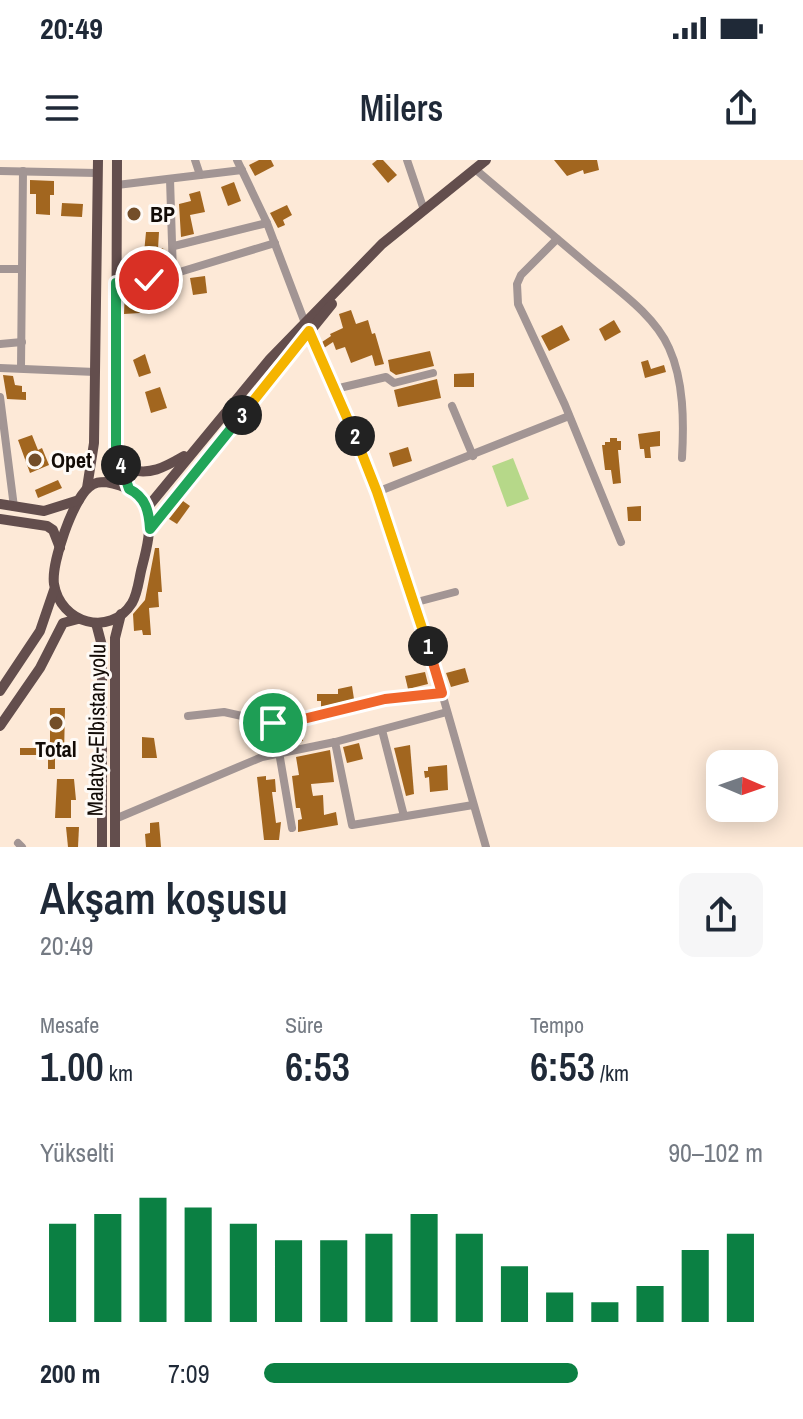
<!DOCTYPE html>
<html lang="tr">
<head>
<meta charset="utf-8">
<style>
  :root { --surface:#fff; --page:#f6f6f7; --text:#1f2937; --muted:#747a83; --accent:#0b8043 }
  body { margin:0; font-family:"Archivo Narrow",sans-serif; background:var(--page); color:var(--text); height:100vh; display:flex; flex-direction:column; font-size:30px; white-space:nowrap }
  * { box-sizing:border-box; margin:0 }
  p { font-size:26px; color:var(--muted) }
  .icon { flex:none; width:44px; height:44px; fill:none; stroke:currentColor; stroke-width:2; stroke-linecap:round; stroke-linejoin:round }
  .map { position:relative; height:687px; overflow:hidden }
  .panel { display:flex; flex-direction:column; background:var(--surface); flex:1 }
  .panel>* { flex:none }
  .needle { width:52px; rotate:92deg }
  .fabs { position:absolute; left:706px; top:590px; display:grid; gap:16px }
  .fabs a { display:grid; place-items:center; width:72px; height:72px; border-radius:16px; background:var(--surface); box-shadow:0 4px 20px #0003; font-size:40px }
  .pin { position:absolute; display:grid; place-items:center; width:68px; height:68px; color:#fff; margin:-34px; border:4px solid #fff; border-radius:50%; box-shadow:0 2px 8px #0007 }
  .km { position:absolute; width:40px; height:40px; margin:-20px; border-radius:50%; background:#222; color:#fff; font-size:22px; line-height:40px; text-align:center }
  .round { display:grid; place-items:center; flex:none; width:84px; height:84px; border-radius:16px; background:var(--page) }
  .summary { display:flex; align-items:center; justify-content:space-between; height:136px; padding:0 40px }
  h1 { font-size:44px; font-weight:600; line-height:60px }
  .metrics { display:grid; grid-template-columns:repeat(3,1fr); gap:12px; height:136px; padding:8px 40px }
  .metrics div { display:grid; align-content:center }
  .metrics b { font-size:40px; font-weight:600 }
  .metrics small { font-size:22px; font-weight:400 }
  .metrics p { font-size:22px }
  .chart { height:224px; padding:16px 40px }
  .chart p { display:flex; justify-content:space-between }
  .chart svg { width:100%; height:144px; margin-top:8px; stroke:var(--accent); stroke-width:6 }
  ul { padding:0 40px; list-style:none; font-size:26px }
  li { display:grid; grid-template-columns:128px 96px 1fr; align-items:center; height:60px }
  li i { height:20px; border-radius:10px; background:var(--accent) }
  .status { display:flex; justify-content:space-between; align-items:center; height:56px; padding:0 40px; background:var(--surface); direction:ltr }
  .status svg { height:22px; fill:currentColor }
  header { display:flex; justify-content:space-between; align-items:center; height:104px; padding:0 40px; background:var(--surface); font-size:36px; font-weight:600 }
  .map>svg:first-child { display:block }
  .park { fill:#b6d889 }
  .building { fill:#a2661f }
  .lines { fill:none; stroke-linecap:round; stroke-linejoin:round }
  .minor { stroke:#a29594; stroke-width:8 }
  .major { stroke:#634e4d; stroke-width:10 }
  .split-1-casing { stroke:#fff; stroke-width:16 }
  .split-2-casing { stroke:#fff; stroke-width:16 }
  .split-3-casing { stroke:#fff; stroke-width:16 }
  .split-4-casing { stroke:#fff; stroke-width:16 }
  .split-5-casing { stroke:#fff; stroke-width:16 }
  .split-1 { stroke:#f0652b; stroke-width:10 }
  .split-2 { stroke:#f5b400; stroke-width:10 }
  .split-3 { stroke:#f5b400; stroke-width:10 }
  .split-4 { stroke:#22a559; stroke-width:10 }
  .split-5 { stroke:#22a559; stroke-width:10 }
  .poi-dot { fill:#734e29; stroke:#fefaf6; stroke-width:3 }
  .labels { text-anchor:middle; stroke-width:6; stroke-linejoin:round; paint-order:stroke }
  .poi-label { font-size:22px; font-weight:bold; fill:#120b06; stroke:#fefaf6; text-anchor:start }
  .street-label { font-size:22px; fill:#120b06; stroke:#fefaf6 }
</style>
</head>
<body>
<div class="status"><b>20:49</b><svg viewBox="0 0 49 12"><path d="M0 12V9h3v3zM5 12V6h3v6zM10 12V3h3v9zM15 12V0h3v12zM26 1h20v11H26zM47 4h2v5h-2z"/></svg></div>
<header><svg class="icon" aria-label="menu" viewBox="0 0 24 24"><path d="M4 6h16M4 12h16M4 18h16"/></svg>Milers<svg class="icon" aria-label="share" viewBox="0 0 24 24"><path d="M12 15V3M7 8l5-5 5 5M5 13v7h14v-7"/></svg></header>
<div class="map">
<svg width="803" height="687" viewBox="0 0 803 687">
  <rect width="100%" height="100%" fill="#fde9d7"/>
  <path class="park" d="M513,298L529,339L507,347L492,306Z"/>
  <g class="building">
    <path d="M259,0H271L274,6L255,16L249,5Z"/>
    <path d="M377,0H383L397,15L388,23L372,4Z"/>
    <path d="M554,0H597L599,10L584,14L583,10L567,16Z"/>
    <path d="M30,20L54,21V35H50V55L36,54V34H30Z"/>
    <path d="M234,22L241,41L228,46L221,27Z"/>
    <path d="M200,31L205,52L190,55L194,74L181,77L179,44L191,41L189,34Z"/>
    <path d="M62,43L83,44L82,57L61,56Z"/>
    <path d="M287,45L292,55L283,60L285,65L278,68L270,53Z"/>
    <path d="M146,72H159L158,89L163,88L166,98L146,102L148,113L132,115L128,95L144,93Z"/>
    <path d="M205,116L207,133L193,135L190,118Z"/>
    <path d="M166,124L168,147H161V144L139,146L140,153L124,154L125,130Z"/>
    <path d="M351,150L356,164L368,160L372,174L375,173L384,204L375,206L372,195L351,203L345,187L336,190L333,182L324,188L322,182L331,176L330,174L343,168L339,154Z"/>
    <path d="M614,160L621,172L605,181L599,169Z"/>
    <path d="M562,165L570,180L549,191L541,176Z"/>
    <path d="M430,191L434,206L396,215L390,211L388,200Z"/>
    <path d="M145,194L151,213L139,217L133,200Z"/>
    <path d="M648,200L651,209L664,205L666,212L645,218L641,202Z"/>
    <path d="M474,213V227H454V214Z"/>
    <path d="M3,215L13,216L15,225L22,226V232H26V240L7,239Z"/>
    <path d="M437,219L441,238L398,247L394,230Z"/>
    <path d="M160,227L167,248L151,253L145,232Z"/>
    <path d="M660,271V286L650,287L651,298H645L644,289H640L638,274Z"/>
    <path d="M32,275L38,290L42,288L49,305L30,313L18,280Z"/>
    <path d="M610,278H617V281H621V290H618L621,323L613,324L611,310H605L602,285H605V282H610Z"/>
    <path d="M408,287L412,301L393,307L389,293Z"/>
    <path d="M58,320L62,328L38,338L35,330Z"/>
    <path d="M183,341L190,346L177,364L169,359Z"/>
    <path d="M641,346V361H628L627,347Z"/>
    <path d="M155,388H159L162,432H158L159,447L149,448L151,475H143L142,470L134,471L133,454L145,440Z"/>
    <path d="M465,508L469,522L451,527L446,513Z"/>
    <path d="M425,512L428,524L408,529L405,516Z"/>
    <path d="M352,526L354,539L321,547V541H317V534H338V529Z"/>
    <path d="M50,548H65L64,596H55V609H48V595H20V588H50Z"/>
    <path d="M301,567L303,581L285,583L281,570Z"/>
    <path d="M142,577L154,578L157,598H142Z"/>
    <path d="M359,583L363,599L347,603L343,587Z"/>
    <path d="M410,585L414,634L406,636L394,588Z"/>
    <path d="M330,590L334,622L311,624L312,631L313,636L323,635L324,655L336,652L338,665L298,672V660L302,659L300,648H296L292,616L299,615L296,597Z"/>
    <path d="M447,605L448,630L430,632L429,617L425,618L424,611H428V607Z"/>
    <path d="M266,616V620L275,619L276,632H272L276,663L281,662L279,680H264L257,617Z"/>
    <path d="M57,619H74L76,640H71V658H55Z"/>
    <path d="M159,662L161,687H146L145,674L150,673V663Z"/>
    <path d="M66,667H79L78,687H68Z"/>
  </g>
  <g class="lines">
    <g class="minor">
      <path d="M195,0L200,15"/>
      <path d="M237,0L267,63L305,163"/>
      <path d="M407,0L424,50"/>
      <path d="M475,9C513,41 550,73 588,105C616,129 654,154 669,188C684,221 684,262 682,298"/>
      <path d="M0,11L97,13"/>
      <path d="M117,25L242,10"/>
      <path d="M557,79L521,115L517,124L518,144L565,245L621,382"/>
      <path d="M174,86L267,63"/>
      <path d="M0,109H22"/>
      <path d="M173,114L275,83"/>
      <path d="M116,123L142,122L173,114L170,19"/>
      <path d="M309,171C333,223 356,276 376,329C420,446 451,567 486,687"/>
      <path d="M0,184L22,182"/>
      <path d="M0,208L95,212"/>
      <path d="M21,208L23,11"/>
      <path d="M335,229L386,217L394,223L433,213"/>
      <path d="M0,237L14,347"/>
      <path d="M452,246L473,296"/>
      <path d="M377,332L569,256"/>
      <path d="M413,443L455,432"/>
      <path d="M188,556L224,552L273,563L291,562L385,539L442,533"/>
      <path d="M382,570L404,656"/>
      <path d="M335,582L352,665L473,645"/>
      <path d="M279,592L292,668"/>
      <path d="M115,659L262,597L335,582L447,552"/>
      <path d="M18,683L22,687"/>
    </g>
    <g class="major">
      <path d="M117,0L116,289L129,329"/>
      <path d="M122,299L128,309C150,316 165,307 184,296"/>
      <path d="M106,322C158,331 153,366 142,407C139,418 138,433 132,443C110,478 60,463 54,424C51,403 73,340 89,327C95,322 100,322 106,322Z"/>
      <path d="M87,328L94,283L98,0"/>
      <path d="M0,344L44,351L79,340"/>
      <path d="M147,348L270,199L382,84L486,0"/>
      <path d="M0,359L47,366L53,370L60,388"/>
      <path d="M150,369L332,144"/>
      <path d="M96,463L102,486V687"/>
      <path d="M0,531L40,471L54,430"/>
      <path d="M0,566L40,508L63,463L78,459"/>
      <path d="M115,687V478L121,454"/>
    </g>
  </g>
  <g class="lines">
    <defs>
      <path id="split-1" d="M273,563L291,562L385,539L442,533L428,486"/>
      <path id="split-2" d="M355,276L377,332L428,486"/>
      <path id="split-3" d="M242,255L309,171L355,276"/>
      <path id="split-4" d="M121,305L129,329C146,337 149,352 150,369L242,255"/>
      <path id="split-5" d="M121,305L116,289V123L149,120"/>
    </defs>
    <use href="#split-1" class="split-1-casing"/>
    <use href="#split-2" class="split-2-casing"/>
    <use href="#split-3" class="split-3-casing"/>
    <use href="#split-4" class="split-4-casing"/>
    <use href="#split-5" class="split-5-casing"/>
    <use href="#split-1" class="split-1"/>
    <use href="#split-2" class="split-2"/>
    <use href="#split-3" class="split-3"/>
    <use href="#split-4" class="split-4"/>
    <use href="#split-5" class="split-5"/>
  </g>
  <g class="poi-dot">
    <circle cx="134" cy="54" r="8"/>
    <circle cx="35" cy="300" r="8"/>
    <circle cx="56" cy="563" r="8"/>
  </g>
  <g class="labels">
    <g class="poi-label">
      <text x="150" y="62">BP</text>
      <text x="51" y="308">Opet</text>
      <text x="56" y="597" text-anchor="middle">Total</text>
    </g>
    <g class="street-label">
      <text transform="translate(96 570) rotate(-89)" y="8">Malatya-Elbistan yolu</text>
    </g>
  </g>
</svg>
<div class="fabs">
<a><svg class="needle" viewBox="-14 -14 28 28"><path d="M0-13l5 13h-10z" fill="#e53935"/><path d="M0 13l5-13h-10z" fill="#747a83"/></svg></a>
</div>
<div class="pin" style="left:273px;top:563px;background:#1e9e55"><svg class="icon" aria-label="arrive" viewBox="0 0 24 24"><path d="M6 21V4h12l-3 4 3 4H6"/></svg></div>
<div class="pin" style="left:149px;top:120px;background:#d93025"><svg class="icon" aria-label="check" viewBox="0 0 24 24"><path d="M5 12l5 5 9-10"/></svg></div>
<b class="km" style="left:428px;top:486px">1</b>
<b class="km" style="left:355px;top:276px">2</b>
<b class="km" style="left:242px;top:255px">3</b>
<b class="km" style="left:121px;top:305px">4</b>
</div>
<section class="panel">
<div class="summary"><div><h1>Akşam koşusu</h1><p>20:49</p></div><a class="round"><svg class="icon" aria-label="share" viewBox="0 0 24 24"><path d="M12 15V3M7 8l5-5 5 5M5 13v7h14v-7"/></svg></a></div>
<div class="metrics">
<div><p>Mesafe</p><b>1.00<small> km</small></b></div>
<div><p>Süre</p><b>6:53</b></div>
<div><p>Tempo</p><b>6:53<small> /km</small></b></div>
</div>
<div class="chart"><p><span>Yükselti</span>90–102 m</p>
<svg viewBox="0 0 160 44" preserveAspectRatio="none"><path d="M5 44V14M15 44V11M25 44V6M35 44V9M45 44V14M55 44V19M65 44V19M75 44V17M85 44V11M95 44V17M105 44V27M115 44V35M125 44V38M135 44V33M145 44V22M155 44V17"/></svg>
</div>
<ul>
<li><b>200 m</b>7:09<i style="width:63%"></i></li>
</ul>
</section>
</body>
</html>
